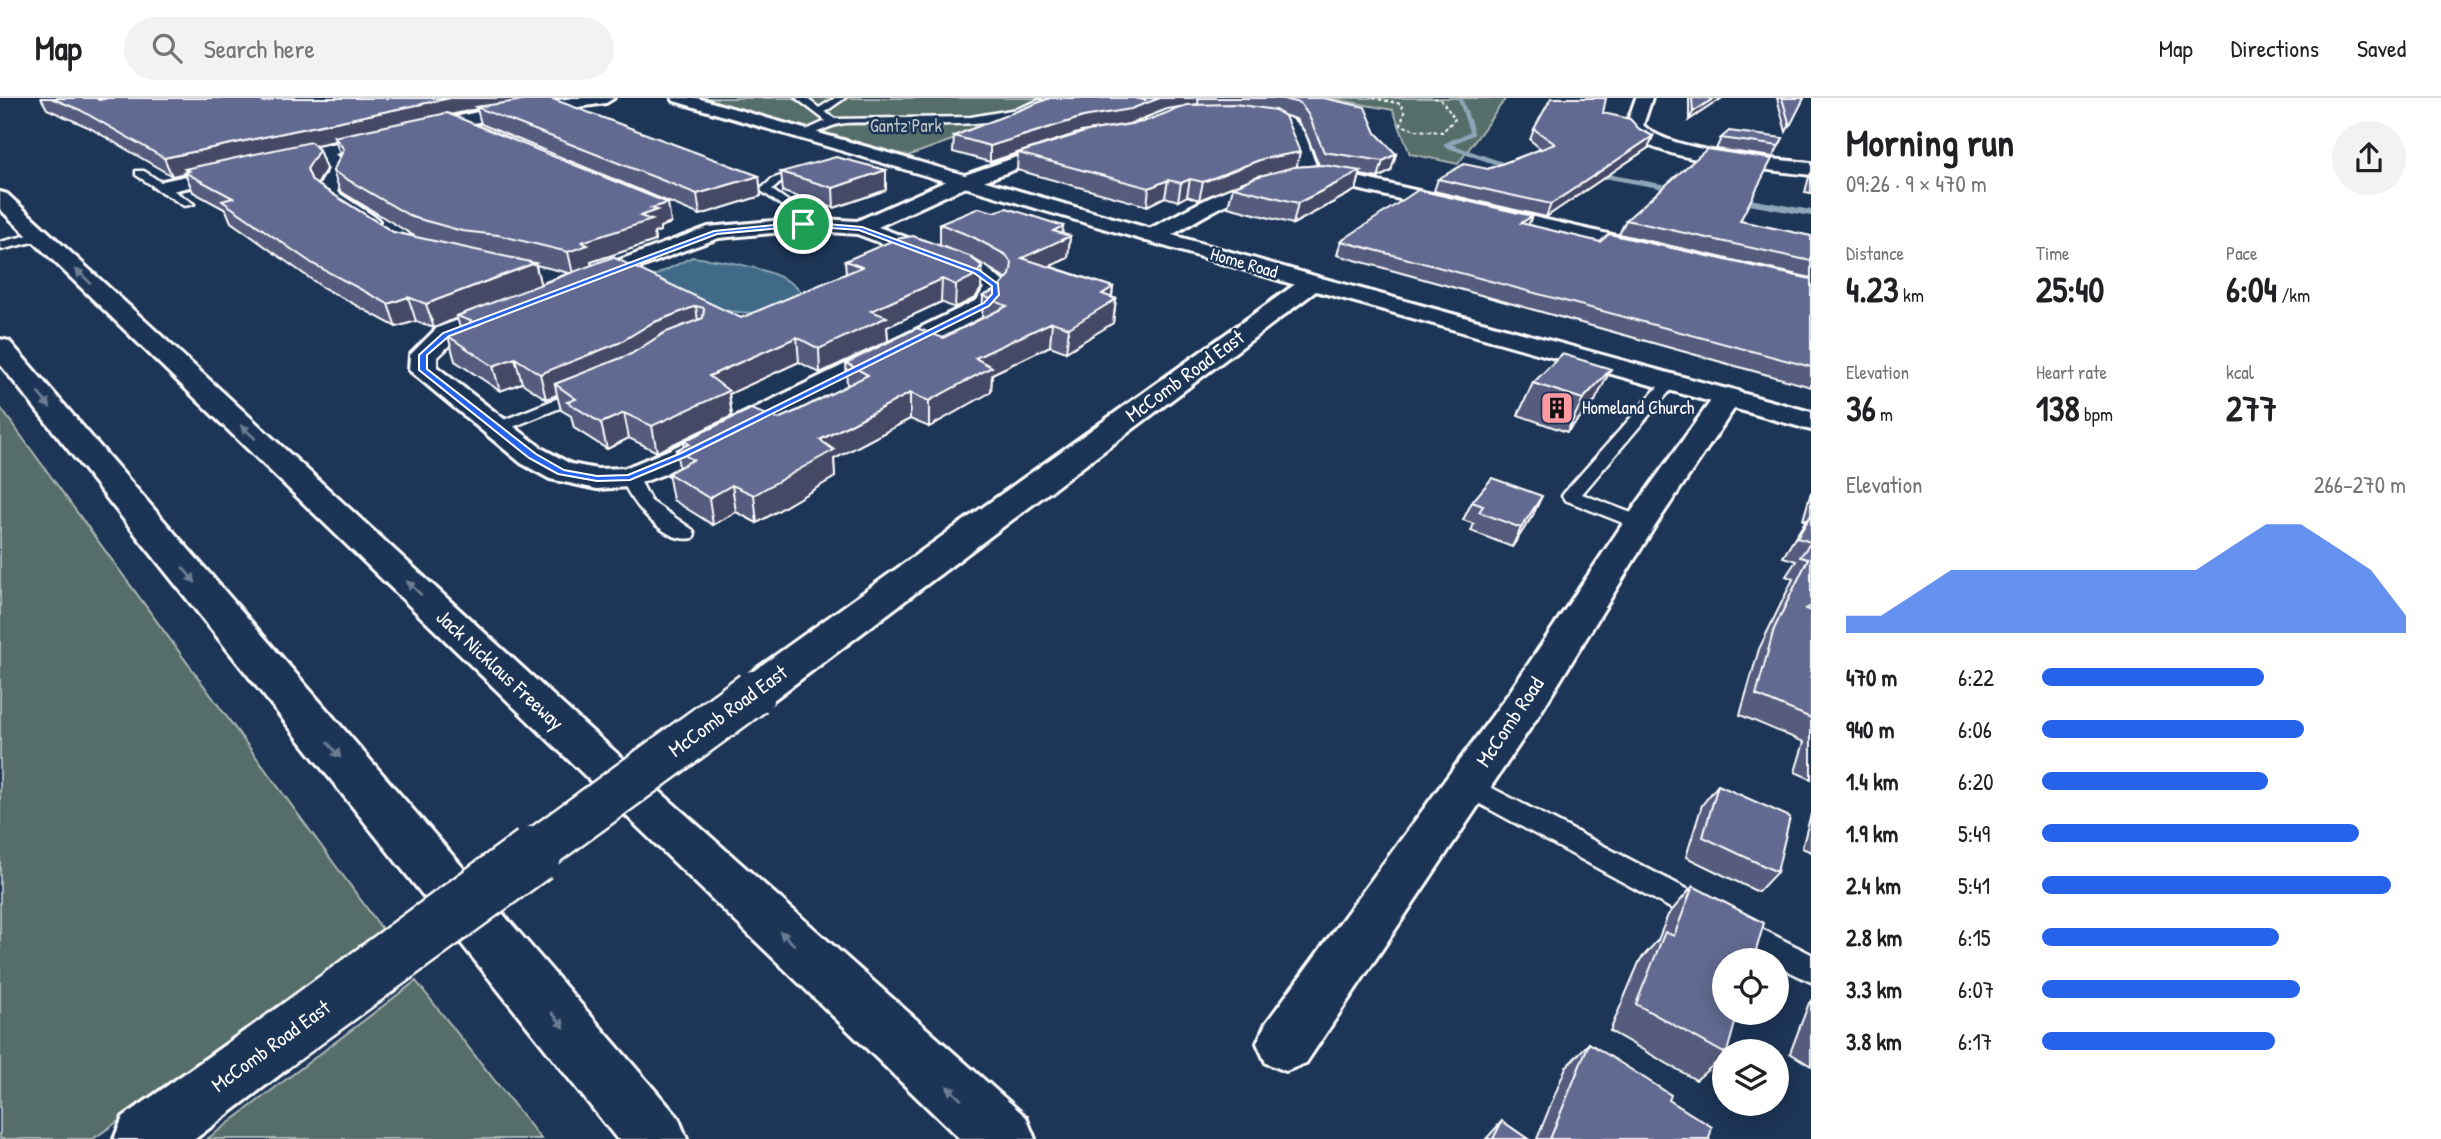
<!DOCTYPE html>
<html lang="en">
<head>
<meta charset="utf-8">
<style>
  :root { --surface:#fff; --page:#f2f2f2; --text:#202124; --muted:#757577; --line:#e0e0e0; --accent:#2563eb }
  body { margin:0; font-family:"Patrick Hand",sans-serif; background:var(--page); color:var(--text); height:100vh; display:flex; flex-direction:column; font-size:26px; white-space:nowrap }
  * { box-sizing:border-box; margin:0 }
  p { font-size:23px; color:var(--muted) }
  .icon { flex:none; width:38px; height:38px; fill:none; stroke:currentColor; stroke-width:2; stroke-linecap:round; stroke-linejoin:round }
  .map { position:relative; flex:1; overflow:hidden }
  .drawer { display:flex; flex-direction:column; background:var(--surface); width:630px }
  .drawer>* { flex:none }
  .tools { position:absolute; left:1712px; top:850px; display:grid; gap:14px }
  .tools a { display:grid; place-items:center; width:77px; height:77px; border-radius:50%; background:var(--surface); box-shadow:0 4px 18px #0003; font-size:35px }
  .pin { position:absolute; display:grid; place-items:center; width:60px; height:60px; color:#fff; margin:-30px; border:4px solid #fff; border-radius:50%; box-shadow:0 2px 7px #0007 }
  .round { display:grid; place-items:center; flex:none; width:74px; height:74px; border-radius:37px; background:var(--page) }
  .summary { display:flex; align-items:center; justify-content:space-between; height:119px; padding:0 35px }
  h1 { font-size:38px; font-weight:700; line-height:52px }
  .metrics { display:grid; grid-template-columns:repeat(3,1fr); gap:10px; height:119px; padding:7px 35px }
  .metrics div { display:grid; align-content:center }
  .metrics b { font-size:35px; font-weight:700 }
  .metrics small { font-size:19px; font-weight:400 }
  .metrics p { font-size:19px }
  .chart { height:196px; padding:14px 35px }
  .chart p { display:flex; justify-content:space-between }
  .chart svg { width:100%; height:126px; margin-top:7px; fill:var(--accent); opacity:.7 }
  ul { padding:0 35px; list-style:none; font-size:23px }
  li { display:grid; grid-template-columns:112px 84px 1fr; align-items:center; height:52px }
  li i { height:18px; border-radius:9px; background:var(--accent) }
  header { display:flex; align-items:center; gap:42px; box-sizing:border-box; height:98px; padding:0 35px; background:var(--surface); border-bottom:2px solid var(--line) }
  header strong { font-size:33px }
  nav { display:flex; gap:38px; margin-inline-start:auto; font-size:24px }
  .search { width:490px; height:63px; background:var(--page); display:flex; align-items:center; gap:18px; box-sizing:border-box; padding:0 24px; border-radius:38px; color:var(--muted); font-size:26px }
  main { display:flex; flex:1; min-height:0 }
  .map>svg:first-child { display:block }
  .green { fill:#576e6a; stroke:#abb6b4; stroke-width:2 }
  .water { fill:#416a88; stroke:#8da6b8; stroke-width:2 }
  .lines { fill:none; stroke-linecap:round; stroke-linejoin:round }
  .stream-far1 { stroke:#8da6b8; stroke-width:4.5 }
  .stream { stroke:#8da6b8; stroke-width:6 }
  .service-casing { stroke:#fff; stroke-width:5 }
  .minor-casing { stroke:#fff; stroke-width:6 }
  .tertiary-casing { stroke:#fff; stroke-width:6 }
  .motorway-casing { stroke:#fff; stroke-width:6 }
  .path { stroke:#fff; stroke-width:2; stroke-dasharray:3.5 2.5; stroke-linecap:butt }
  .service { fill:#1d3557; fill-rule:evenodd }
  .minor { fill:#1d3557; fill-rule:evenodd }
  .tertiary { fill:#1d3557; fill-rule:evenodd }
  .motorway { fill:#1d3557; fill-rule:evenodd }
  .minor-bridge-far1-casing { stroke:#fff; stroke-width:49; stroke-linecap:butt }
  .minor-bridge-casing { stroke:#fff; stroke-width:60; stroke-linecap:butt }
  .minor-bridge-far1 { stroke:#1d3557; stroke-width:44 }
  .minor-bridge { stroke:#1d3557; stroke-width:55 }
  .wall { fill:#545b7d; stroke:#fff; stroke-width:2; fill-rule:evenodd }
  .shaded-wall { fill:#454a66; stroke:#fff; stroke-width:2 }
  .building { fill:#626a91; stroke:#fff; stroke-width:2 }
  .oneway { fill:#6c7c92 }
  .route { fill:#2563eb; stroke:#fff; stroke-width:2; fill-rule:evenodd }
  .labels { text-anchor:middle; stroke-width:5; stroke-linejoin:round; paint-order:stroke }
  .far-park-label { font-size:18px; fill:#bcc5c3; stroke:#1d3557 }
  .far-street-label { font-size:18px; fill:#fff; stroke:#1d3557 }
  .far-poi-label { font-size:18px; fill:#fff; stroke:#1d3557; text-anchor:start }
  .street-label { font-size:21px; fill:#fff; stroke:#1d3557 }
</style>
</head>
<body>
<header>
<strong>Map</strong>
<div class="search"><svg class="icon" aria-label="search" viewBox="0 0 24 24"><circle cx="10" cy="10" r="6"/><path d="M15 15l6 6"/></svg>Search here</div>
<nav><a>Map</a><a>Directions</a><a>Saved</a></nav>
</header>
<main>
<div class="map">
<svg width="1811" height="1041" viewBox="0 0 1811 1041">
  <rect width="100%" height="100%" fill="#1d3557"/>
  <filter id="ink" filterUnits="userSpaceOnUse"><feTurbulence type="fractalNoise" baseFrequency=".0143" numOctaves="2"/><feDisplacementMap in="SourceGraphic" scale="14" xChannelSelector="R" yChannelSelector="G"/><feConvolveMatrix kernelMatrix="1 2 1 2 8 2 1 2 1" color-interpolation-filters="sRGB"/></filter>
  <g filter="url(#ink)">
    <g class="green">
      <path d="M698,0H1106L1041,10L908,58Z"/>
      <path d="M1328,0H1506L1458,66L1410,56L1393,12Z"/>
      <path d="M0,309L385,835L93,1041H0Z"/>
      <path d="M416,883L541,1041H207L218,1033Z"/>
    </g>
    <path class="water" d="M692,159C721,162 788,171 803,197C790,203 775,212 762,214C731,218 674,203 654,178Z"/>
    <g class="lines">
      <g class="stream-far1">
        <path d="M1460,0L1472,35L1446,47L1513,70"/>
        <path d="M1594,76L1677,91"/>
      </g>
      <g class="stream">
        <path d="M1673,90L1677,91"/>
        <path d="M1738,102L1811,115"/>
      </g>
      <defs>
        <g id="service">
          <path d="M796,0H806L819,10L835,0H845L825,14L835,21L971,19L1017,11L1040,2L1044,5C997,38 901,22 846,25C831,26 819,35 805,39L800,36L802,34L826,23Z"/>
          <path d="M803,70L812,72L780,85L772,92L802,113L809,126L803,129L799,128L789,113L760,92L772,81Z"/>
          <path d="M136,73H144L194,106L184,108L136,77Z"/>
          <path d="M41,134L47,138L45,141L0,152V144Z"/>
          <path d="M1670,279L1675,281L1678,284L1675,287L1582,396L1647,421L1649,425L1647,429H1633L1565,402L1562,398L1565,394L1665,281Z"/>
          <path d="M586,289L592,291L594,294L592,297L503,333H491L489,330L491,327Z"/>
          <path d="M630,374L636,375L651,403L693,432L695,436L693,440C665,447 629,403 621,379Z"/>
          <path d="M1467,677L1716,806L1720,815L1716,824L1706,827L1696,824L1458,694L1455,687L1458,680Z"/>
          <path d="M1734,817L1811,856V884L1776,867V863C1759,863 1727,845 1720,830L1724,821Z"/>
        </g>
        <g id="minor">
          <path d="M573,0H614L606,5L487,22L335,56L348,70L337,94L375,119L379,123L375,127H361L321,101L317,92L329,71L319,60L163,95L153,89L163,83L487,12Z"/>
          <path d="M1636,0H1652L1643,27C1668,54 1773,61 1811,65V77C1772,72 1665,63 1636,40C1632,37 1628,32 1626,28Z"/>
          <path d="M1239,11C1263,12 1293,12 1305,37C1310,49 1313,62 1319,74L1357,79L1652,146L1660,148L1663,153L1660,158L1652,160L1357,91C1332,87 1306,82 1280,87C1238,94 1198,123 1161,143H1145L1142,138L1145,133C1195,108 1243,76 1300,74L1283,30L1268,24L1233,19L1231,16Z"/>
          <path d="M1068,41L1074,42L1077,46L1074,50L956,93L878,129L985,168L1008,188L1007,197L995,212L693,365L630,389L597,391L550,381L521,365L409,272L410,257L437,230L708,129L803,120L857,123L942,85ZM803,132L857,136L969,178L984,190L977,202L671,351L625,370L597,371L571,366L543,351L437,269V259L455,242L685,152L719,140Z"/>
          <path d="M1312,178L1320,180L1324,185L1320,190L768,606L753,610L738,606L732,595L738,584L1304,180Z"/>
          <path d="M1728,290L1738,293L1742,299L1655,428L1539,617L1306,965L1286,973L1266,965L1257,945L1266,925L1509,595L1626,421L1718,293Z"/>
          <path d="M266,924L286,932L295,952L286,972L195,1041H114L123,1019L246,932Z"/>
        </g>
        <path id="tertiary" d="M672,0H697L1325,181L1811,314V332L1309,191L674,3Z"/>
        <g id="motorway">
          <path d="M0,94L7,96L585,627L1026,1019L1035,1041H960L0,111Z"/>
          <path d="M0,241L9,243L678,1019L687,1041H617L0,266Z"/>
        </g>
      </defs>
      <use href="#service" class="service-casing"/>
      <use href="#minor" class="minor-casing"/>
      <use href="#tertiary" class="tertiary-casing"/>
      <use href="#motorway" class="motorway-casing"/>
      <path class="path" d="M1373,0L1401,6L1404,14L1401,27L1416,32L1442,34L1455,21L1441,2L1434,0"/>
      <use href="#service" class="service"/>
      <use href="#minor" class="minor"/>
      <use href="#tertiary" class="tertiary"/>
      <use href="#motorway" class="motorway"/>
      <defs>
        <path id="minor-bridge-far1" d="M531,757L753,595"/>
        <path id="minor-bridge" d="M266,952L534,756"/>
      </defs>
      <use href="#minor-bridge-far1" class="minor-bridge-far1-casing"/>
      <use href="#minor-bridge" class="minor-bridge-casing"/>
      <use href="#minor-bridge-far1" class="minor-bridge-far1"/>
      <use href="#minor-bridge" class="minor-bridge"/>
    </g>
    <g class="wall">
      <path d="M41,0H517L518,3L759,78L761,98L700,117L481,26L477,11L452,17L671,125L660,129V133L654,135L655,143L591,164L592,167L741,220L846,176L845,163L940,148V126L1062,136L1070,138L1068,160L1049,168L1113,189L1112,199L1116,201L1113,225L1066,254L1050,248L992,276L991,294L929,329L910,321L834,361L835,379L757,425L736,414L713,427L673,402L668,375L679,369L676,352L684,348V343L778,321L799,312L847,288L846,265L943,240L982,220L983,198L998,191L1006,182L1004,179L972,160L982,168L981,191L975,200L955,210L941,204L887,229L888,243L820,275L799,264L729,296L732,318L657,354L629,340L607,351L574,330L571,318L561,312L557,297L546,301L522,285L500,293L455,263L448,238L461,233L457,220L434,230L416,223L396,229L322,189L231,124L226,112L193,94L185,75L172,78L88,29L47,11ZM335,43L341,58L333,73L340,93L416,139L393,134L317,86L326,71L319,52L314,47ZM536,167L569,175L540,186Z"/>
      <path d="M1050,0H1323L1376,35L1396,56L1391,73L1378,80L1360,77L1356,92L1293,126L1228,109L1233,89L1267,76L1258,78L1199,102L1187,98L1178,103L1165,99L1147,108L1017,72L1018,55L1081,34L990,64L953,54L954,38ZM1184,9L1143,24L1131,26L1167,11ZM1283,17L1296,21L1305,34L1319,67L1297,69Z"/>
      <path d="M1689,0H1722L1689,22Z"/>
      <path d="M1777,0H1804L1786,34Z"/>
      <path d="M1603,15L1639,31L1653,38L1648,50L1546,119L1434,93L1438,81L1488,71L1541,51L1530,42L1534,31Z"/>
      <path d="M1721,40H1783L1773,59L1716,51Z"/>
      <path d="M781,74L886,92L834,110L783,94Z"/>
      <path d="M1811,75V95L1805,94L1809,79Z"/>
      <path d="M1626,122L1740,123L1811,138V180L1619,136Z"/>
      <path d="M1528,127L1600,144L1811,181V289L1337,157L1341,143Z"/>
      <path d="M1533,285L1595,303L1567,334L1518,317Z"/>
      <path d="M1811,394V681L1795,674L1804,644L1740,617L1759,551L1793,481L1786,478L1796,463L1783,459L1806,422H1803Z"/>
      <path d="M1472,404L1533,417L1512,449L1471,433L1474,426L1463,422Z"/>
      <path d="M1718,687L1777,774L1758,794L1686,759L1702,707Z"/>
      <path d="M1811,716V754L1802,750Z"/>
      <path d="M1693,788L1724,954V958L1696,982L1610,933L1640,862L1658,842L1668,817Z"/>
      <path d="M1811,903V968L1790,955L1809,905Z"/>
      <path d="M1589,945L1669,1002L1709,1041H1537L1566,969Z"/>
      <path d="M1502,1023L1528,1041H1486Z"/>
    </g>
    <g class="shaded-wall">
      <path d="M450,0H517L518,5L476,9L477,11L337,42L334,39L335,43L189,74L185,71L187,75L184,74L185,75L172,78L164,60Z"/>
      <path d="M1160,0H1199L1198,6L1167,11L1129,26L1081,34L990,64V48L1083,19Z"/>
      <path d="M1714,0H1722L1689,22L1693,14Z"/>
      <path d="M1653,38L1648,50L1546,119L1551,106Z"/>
      <path d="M319,52L326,71L315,91L307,71Z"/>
      <path d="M1300,54L1296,71L1258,78L1199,102L1203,84L1262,61Z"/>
      <path d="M1396,56L1391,73L1378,80L1383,63Z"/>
      <path d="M886,72V92L834,110L833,90Z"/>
      <path d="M1361,73L1356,92L1293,126L1298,105Z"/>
      <path d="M759,78L761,98L700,117L697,96Z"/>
      <path d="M1190,81L1187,98L1178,103L1181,85Z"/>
      <path d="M1168,82L1165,99L1147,108L1149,90Z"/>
      <path d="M668,105L671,125L660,129V133L654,135L655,143L591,164L592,169L573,176L568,154L582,144L640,118L651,110Z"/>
      <path d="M1532,118L1526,133L1521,125Z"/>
      <path d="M1063,128L1062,142L1070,138L1068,160L1020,182L1022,160L1053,133Z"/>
      <path d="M535,165L541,188L457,218V220L434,230L426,206Z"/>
      <path d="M982,168L981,191L975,200L955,210L956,187Z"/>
      <path d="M942,181L941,204L887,229L888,243L820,275L819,251L871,213Z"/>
      <path d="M1113,189L1111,205L1116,201L1113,225L1066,254L1069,230L1102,196Z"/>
      <path d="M408,199L416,223L396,229L388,206Z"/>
      <path d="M696,208L699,232L555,286L557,297L546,301L540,276L652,225Z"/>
      <path d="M1052,224L1050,248L992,276L991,294L929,329V303L975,260Z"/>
      <path d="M797,239L799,264L729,296L732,318L657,354L652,328L709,278Z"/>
      <path d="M515,260L522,285L500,293L493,268Z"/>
      <path d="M1611,271L1595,303L1567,334L1583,301Z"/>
      <path d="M910,295V321L834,361L835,379L757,425L754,397L820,342Z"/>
      <path d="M624,315L629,340L607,351L601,325Z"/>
      <path d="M732,387L736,414L713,427L709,400Z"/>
      <path d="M1542,398L1533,417L1512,449L1521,430Z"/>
    </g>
    <g class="building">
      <path d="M51,0H96L99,2L108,0H254L264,4L272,2L274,0H450L164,60L80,12Z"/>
      <path d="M538,0H550L759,78L697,96L476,9Z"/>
      <path d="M1050,0H1134L1145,2L1143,0H1160L1131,11L1083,19L990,48L954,38Z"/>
      <path d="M1280,0H1323L1365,9L1376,35L1396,56L1383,63L1324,54L1309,18L1300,5Z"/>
      <path d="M1551,0H1606L1603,15L1630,21L1639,31L1653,38L1551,106L1438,81L1464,66L1488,71L1555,46L1534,31Z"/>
      <path d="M1692,0H1714L1693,14Z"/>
      <path d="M1782,0H1804L1790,28Z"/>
      <path d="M1235,6L1275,12L1285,18L1300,54L1262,61L1203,84L1190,81L1181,85L1168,82L1149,90L1018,55L1088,33L1143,24L1187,7Z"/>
      <path d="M447,15L668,105L651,110L657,112L640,118L652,122L582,144L588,147L568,154L498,137L462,133L412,119L333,73L344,51L334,39Z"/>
      <path d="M1729,33L1783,40L1779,48L1721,40Z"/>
      <path d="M311,44L319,52L307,71L312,83L393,134L535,165L426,206L408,199L388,206L313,166L222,103L233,100L184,74L189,73L185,71Z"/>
      <path d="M1707,51L1772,61L1740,123L1811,138V163L1626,122Z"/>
      <path d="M836,59L886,72L833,90L781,74Z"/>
      <path d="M1323,67L1361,73L1298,105L1233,89L1256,79L1294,69Z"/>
      <path d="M1418,92L1532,118L1521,125L1600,144L1609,136L1811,181V269L1341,143Z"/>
      <path d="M979,110L994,114L1007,110L1063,128L1053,133L1070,138L1022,160L1113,189L1102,196L1116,201L1069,230L1052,224L975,260L992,269L929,303L910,295L820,342L834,352L754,397L732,387L709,400L668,375L693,362L676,352L689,346L684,343L751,311L778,321L799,312L868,277L846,265L917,230L943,240L1007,208L983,198L998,191L1010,177L1012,166L1006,157L973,139L940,126Z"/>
      <path d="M913,138L969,158L982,168L976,177L956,187L942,181L871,213L887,219L819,251L797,239L709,278L729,293L652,328L624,315L601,325L567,304L576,301L555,286L631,256L664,235L703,220L704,210L696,208L652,225L619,245L540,276L515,260L493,268L448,238L479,226L457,218L613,159L741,220L862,169L845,163L896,141Z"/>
      <path d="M1562,256L1611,271L1583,301L1533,285Z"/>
      <path d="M1492,380L1542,398L1521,430L1479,414L1483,408L1472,404Z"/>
      <path d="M1811,417V508L1806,511L1811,513V620L1756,597L1774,531L1808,461L1800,459L1811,444L1797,440Z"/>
      <path d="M1718,687L1790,719L1777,774L1703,739Z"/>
      <path d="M1693,788L1764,825L1753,863H1724V915H1738L1727,954H1724V955L1636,906L1665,834L1674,838Z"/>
      <path d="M1589,945L1671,997L1669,1002L1712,1029L1709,1041H1550Z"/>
      <path d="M1502,1023L1528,1041H1493Z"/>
    </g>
    <defs><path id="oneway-solid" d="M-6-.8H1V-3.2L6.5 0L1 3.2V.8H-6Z" transform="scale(1.75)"/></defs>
    <g class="oneway">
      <use href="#oneway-solid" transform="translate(83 178) rotate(-137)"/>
      <use href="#oneway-solid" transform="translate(44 302) rotate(50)"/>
      <use href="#oneway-solid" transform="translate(248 334) rotate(-137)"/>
      <use href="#oneway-solid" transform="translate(189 477) rotate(50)"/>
      <use href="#oneway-solid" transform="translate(414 490) rotate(-137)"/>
      <use href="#oneway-solid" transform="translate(334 652) rotate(50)"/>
      <use href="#oneway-solid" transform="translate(787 840) rotate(-137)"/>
      <use href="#oneway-solid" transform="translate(558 922) rotate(50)"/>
      <use href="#oneway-solid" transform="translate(954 995) rotate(-137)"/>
    </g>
  </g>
  <path class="route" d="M803,124L862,129L979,172L998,186L999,197L989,208L685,359L630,382L597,383L558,376L529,360L419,272V257L443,235L714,133ZM803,128L859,132L974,175L992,188V196L984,205L679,356L628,377L597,378L564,372L536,356L427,271V257L449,238L717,136Z"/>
  <defs>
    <symbol id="building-square" viewBox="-11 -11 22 22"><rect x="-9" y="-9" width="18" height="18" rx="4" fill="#ff9aa2" stroke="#1d3557"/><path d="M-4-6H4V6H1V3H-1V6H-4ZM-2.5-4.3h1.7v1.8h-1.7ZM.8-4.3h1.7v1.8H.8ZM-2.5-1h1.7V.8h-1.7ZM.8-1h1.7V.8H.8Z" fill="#111"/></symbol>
  </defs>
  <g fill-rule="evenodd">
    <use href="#building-square" x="1538" y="291" width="38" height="38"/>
  </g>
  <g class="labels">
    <g class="far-park-label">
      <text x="906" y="34">Gantz Park</text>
    </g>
    <g class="far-street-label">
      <text transform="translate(1244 165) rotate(16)" y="6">Home Road</text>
    </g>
    <g class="far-poi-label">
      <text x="1582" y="316">Homeland Church</text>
    </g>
    <g class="street-label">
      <text transform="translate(1185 278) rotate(-36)" y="7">McComb Road East</text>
      <text transform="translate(500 572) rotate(43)" y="7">Jack Nicklaus Freeway</text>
      <text transform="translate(728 613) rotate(-36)" y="7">McComb Road East</text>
      <text transform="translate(1510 624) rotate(-56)" y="7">McComb Road</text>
      <text transform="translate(271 948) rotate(-36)" y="7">McComb Road East</text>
    </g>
  </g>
</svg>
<div class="tools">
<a><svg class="icon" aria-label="locate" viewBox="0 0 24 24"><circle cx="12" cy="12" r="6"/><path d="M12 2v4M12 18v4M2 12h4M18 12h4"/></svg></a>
<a><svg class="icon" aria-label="layers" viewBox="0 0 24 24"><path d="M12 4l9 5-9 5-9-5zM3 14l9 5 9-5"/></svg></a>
</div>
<div class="pin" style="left:803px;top:126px;background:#1e9e55"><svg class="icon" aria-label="arrive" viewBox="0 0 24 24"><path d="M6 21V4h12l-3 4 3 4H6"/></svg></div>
</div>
<section class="drawer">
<div class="summary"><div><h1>Morning run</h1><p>09:26 · 9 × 470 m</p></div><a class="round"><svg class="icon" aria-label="share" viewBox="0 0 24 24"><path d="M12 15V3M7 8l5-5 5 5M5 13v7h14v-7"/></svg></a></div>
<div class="metrics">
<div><p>Distance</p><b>4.23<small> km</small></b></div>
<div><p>Time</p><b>25:40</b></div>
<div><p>Pace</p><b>6:04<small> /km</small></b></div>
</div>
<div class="metrics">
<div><p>Elevation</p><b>36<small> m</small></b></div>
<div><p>Heart rate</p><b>138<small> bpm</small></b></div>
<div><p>kcal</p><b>277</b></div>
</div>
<div class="chart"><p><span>Elevation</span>266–270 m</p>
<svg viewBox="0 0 160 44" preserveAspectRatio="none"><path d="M0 44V38L10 38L20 30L30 22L40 22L50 22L60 22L70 22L80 22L90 22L100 22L110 14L120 6L130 6L140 14L150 22L160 38V44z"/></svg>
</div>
<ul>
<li><b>470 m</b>6:22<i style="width:61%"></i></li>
<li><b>940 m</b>6:06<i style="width:72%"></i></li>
<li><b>1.4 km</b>6:20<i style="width:62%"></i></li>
<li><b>1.9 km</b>5:49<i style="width:87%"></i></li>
<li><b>2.4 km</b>5:41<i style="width:96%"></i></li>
<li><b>2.8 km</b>6:15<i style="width:65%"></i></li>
<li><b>3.3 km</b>6:07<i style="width:71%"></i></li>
<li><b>3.8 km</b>6:17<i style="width:64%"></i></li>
</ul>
</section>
</main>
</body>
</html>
